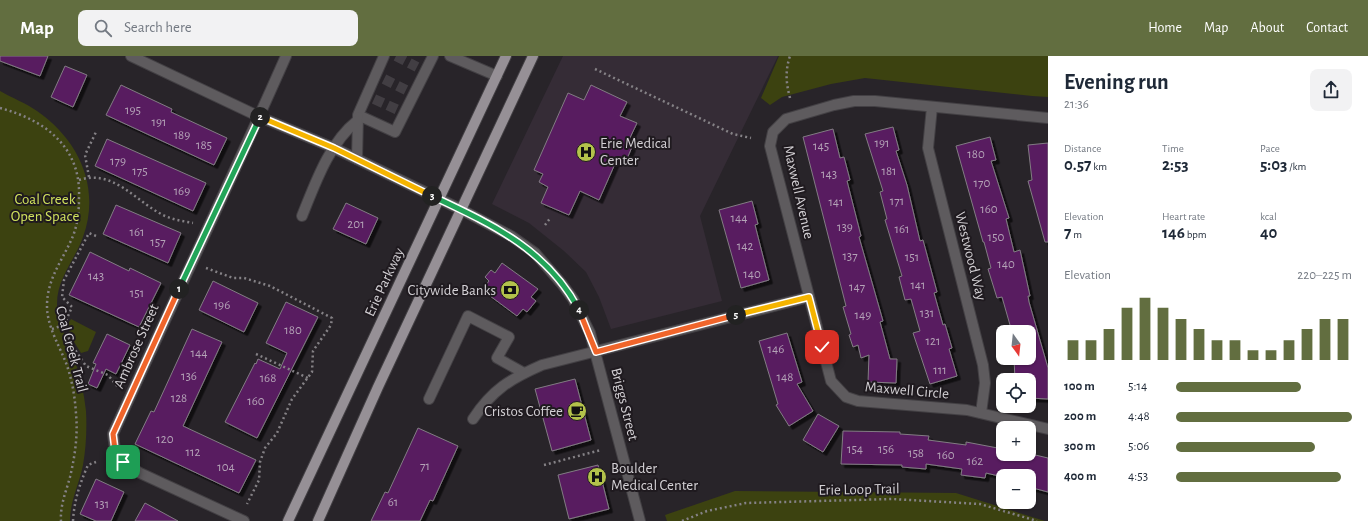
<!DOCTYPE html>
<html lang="en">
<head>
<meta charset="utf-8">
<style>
  :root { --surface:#fff; --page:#f2f2f3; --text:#1f2937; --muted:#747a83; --accent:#626e40 }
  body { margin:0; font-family:"Alegreya Sans",sans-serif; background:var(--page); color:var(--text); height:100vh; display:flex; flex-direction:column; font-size:15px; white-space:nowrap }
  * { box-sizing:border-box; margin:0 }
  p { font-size:13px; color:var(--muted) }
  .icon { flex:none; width:22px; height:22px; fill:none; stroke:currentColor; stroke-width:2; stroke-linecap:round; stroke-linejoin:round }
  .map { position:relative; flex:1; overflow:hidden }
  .side { display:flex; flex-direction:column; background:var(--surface); width:320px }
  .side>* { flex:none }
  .needle { width:26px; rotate:165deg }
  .tools { position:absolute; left:996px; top:269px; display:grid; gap:8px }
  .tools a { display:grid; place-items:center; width:40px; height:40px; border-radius:8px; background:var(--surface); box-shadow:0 1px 3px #0004; font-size:20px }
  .pin { position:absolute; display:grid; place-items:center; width:34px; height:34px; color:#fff; margin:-17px; border-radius:8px; box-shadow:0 2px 6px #0006 }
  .km { position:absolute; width:20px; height:20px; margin:-10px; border-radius:50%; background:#222; color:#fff; font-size:11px; line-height:20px; text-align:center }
  .round { display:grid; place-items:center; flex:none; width:42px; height:42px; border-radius:8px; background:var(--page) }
  .summary { display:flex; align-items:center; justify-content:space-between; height:68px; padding:0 16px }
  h1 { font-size:22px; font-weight:600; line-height:30px }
  .stats { display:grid; grid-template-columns:repeat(3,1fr); gap:6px; height:68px; padding:4px 16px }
  .stats div { display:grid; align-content:center }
  .stats b { font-size:17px; font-weight:600 }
  .stats small { font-size:11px; font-weight:400 }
  .stats p { font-size:11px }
  .chart { height:112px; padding:8px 16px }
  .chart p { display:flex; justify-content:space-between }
  .chart svg { width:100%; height:72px; margin-top:4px; stroke:var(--accent); stroke-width:6 }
  ul { padding:0 16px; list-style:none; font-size:13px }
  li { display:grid; grid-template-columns:64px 48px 1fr; align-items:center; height:30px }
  li i { height:10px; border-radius:5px; background:var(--accent) }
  header { display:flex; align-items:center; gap:24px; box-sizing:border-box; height:56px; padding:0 20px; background:var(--accent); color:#fff }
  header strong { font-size:19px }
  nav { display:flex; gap:22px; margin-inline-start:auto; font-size:14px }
  .search { width:280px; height:36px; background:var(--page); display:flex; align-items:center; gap:10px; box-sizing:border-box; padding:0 14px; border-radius:8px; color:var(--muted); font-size:15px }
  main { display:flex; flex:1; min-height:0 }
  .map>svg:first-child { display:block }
  .built { fill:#352c36 }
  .green { fill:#3c4210 }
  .building { fill:#581c61; stroke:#827c83; filter:url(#shadow) }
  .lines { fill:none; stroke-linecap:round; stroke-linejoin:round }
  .minor-tunnel { stroke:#423e43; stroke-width:10; stroke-dasharray:10 5; stroke-linecap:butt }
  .minor-casing { stroke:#434044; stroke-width:12 }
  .major-casing { stroke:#434044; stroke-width:12 }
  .path { stroke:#858286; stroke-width:2.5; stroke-dasharray:2 3; stroke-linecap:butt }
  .minor { stroke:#5e5b5e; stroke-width:10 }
  .major { stroke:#969096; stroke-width:10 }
  .split-1-casing { stroke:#fff; stroke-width:8 }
  .split-2-casing { stroke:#fff; stroke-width:8 }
  .split-3-casing { stroke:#fff; stroke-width:8 }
  .split-4-casing { stroke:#fff; stroke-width:8 }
  .split-5-casing { stroke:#fff; stroke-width:8 }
  .split-6-casing { stroke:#fff; stroke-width:8 }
  .split-1 { stroke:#f0652b; stroke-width:5 }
  .split-2 { stroke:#22a559; stroke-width:5 }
  .split-3 { stroke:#f5b400; stroke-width:5 }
  .split-4 { stroke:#22a559; stroke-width:5 }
  .split-5 { stroke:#f0652b; stroke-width:5 }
  .split-6 { stroke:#f5b400; stroke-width:5 }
  .labels { text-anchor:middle; stroke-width:4; stroke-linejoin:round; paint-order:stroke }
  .number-label { font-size:13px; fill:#b4a3b7 }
  .poi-label { font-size:15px; fill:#d3d0d4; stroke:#1f1a1f; text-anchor:start }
  .street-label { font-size:15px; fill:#d3d0d4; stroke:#1f1a1f }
  .park-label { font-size:15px; fill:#d1e25d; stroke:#1f1a1f }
</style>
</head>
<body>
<header>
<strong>Map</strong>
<div class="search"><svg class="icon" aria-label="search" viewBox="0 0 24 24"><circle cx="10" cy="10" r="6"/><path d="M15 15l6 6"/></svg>Search here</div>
<nav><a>Home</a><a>Map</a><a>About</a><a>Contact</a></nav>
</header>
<main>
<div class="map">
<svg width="1048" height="465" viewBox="0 0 1048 465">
  <defs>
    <filter id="shadow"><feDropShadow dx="3.5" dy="3.5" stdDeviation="0" flood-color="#0009"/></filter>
  </defs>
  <rect width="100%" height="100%" fill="#282429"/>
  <path class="built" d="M563,0H778L700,160L722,245L611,273L599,241L586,216L564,195L529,167L492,148Z"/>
  <g class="green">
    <path d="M779,0H1048V41L1032,40L865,22L831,28L782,41L770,49L761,42Z"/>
    <path d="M0,35C12,42 26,47 37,55C79,84 101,132 83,181C75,204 57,222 57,248C57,268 68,284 74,302C80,319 84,337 86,355C87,373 86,392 83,409C79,429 70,445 70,465H0Z"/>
    <path d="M71,263L96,276L88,295L81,297L71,281L67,269Z"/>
    <path d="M735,435L956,437L1045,465H667L665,459Z"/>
  </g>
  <g class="building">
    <path d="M0,0H48L40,20L0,5Z"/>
    <path d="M65,10L87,19L73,51L51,41Z"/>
    <path d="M121,29L172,53L171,56L227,82L214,109L106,59Z"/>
    <path d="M591,29L627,46L620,60L637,67L627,88L632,91L626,105L618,101L599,144L580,135L569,159L541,147L548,131L539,126L543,118L534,114L568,37L584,44Z"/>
    <path d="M893,71L899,94L896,95L907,129L920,185L923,184L937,236L934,237L943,269L945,268L952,292L949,293L957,320L930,328L913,277L920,275L911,243L905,244L899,221L902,220L885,164L887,163L880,136L883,135L865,78Z"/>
    <path d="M833,73L840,102L844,101L850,124L847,125L861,180L859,181L883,265L880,266L890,303H897L896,327L868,326L869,299L861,302L858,289L853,291L849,279L851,278L843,251L846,250L803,81Z"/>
    <path d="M990,81L996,104L991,105L1009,162L1006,163L1014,196L1020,194L1030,240H1028L1029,246L1048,312V343L1029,342V324H1015L1014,302H1029V276H1012L1002,241L997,242L988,213L991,212L984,186H983L956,90Z"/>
    <path d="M107,83L206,127L193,155L95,110Z"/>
    <path d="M1048,87V186H1045L1028,125L1032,124L1028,89Z"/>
    <path d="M752,145L758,168L755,169L769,224L741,232L719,154Z"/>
    <path d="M346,147L378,162L366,188L333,173Z"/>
    <path d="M116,149L181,177L168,207L103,178Z"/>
    <path d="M90,196L129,215L130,212L161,227L139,271L69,239Z"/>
    <path d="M502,207L538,233L531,241L536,245L527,256L523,253L517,260L482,234L489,225L485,221L491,214L495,217Z"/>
    <path d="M213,225L258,247L244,276L199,254Z"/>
    <path d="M286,246L318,261L257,382L225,366L255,307L256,308L258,303L280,313L287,297L266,287Z"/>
    <path d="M192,273L222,286L183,370L256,404L239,437L135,388L151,355L154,356Z"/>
    <path d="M787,277L802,326L797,328L813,355L789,370L776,349L778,348L759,285Z"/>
    <path d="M107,278L130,289L116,318L106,313L97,332L88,328L96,308L93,307Z"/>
    <path d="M575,323L591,384L552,395L535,333Z"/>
    <path d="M818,358L839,370L823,396L803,384Z"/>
    <path d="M418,372L458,390L433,445L430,444L420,465H371L385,436L388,437Z"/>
    <path d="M843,375L900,376V378L929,380L928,384L966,389V386L1003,393V398H1031L1048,402V436L1029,431V420H999L986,417L985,422L961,419L962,413L926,408V413L902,411V409L841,408Z"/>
    <path d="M598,409L609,453L569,463L558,419Z"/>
    <path d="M96,423L124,436L111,465H96L80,458Z"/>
    <path d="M145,447L178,465H135Z"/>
  </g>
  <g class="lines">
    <g class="minor-tunnel">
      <path d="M396,0L417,11"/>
      <path d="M384,23L406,34"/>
      <path d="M374,43L398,54"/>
    </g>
    <defs>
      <g id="minor">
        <path d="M131,0L260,61L334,92L462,154L511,180L535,197L562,228L573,243L590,277L640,465"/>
        <path d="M384,0L358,59L395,76L433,0"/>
        <path d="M450,0L497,20"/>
        <path d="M932,51L928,92L983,309L985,327L981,357"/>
        <path d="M1048,62L875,45H854L834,49L786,63L773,76L770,90L831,325L846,341L858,345L967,354L1048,373"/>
        <path d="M357,103L358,61"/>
        <path d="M302,160C315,128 329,87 357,65"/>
        <path d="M429,343L468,260L509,281L497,302L524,317"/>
        <path d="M473,363C492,334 510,323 542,309L809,241"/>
        <path d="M244,465L140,417L123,406L115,394L113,378C170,252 230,127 286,0"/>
      </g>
      <g id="major">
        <path d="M288,465L506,0"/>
        <path d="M318,465L378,331L533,0"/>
      </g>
    </defs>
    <use href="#minor" class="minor-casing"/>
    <use href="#major" class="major-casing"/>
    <g class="path">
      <path d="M595,13L733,78L751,82"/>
      <path d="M790,42C786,27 785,15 790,0"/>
      <path d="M0,52C45,64 81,91 79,141C79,154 78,167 73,180C63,204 47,222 47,250C47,270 59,289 66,307C72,323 75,341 76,358C78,379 75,400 70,421C66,436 60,449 61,465"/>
      <path d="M89,121L85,99L96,76"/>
      <path d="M79,124C114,113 135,145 163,159C173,164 183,165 193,167"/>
      <path d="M545,169L551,161"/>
      <path d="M96,180L89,177L64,224L62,241L72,251L64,269L71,288L86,310L108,319L118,331"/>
      <path d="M206,212L233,222H244L270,230L332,262L331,269L313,295L312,316L292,343L277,377L265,392L260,406L259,424L247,448"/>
      <path d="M52,273L64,269"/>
      <path d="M256,298L308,322"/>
      <path d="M544,409L601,394"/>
      <path d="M73,465C74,445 80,427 88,409L96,406"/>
      <path d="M682,465L707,455L746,447L892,443L980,448L1037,465"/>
    </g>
    <use href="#minor" class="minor"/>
    <use href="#major" class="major"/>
  </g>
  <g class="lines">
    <defs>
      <path id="split-1" d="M123,406L115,394L113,378L179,233"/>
      <path id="split-2" d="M179,233L260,61"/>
      <path id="split-3" d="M260,61L334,92L432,140"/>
      <path id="split-4" d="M432,140C491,168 547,193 579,254"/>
      <path id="split-5" d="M579,254L596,296L736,259"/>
      <path id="split-6" d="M736,259L809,241L822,291"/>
    </defs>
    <use href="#split-1" class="split-1-casing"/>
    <use href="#split-2" class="split-2-casing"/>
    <use href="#split-3" class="split-3-casing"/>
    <use href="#split-4" class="split-4-casing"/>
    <use href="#split-5" class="split-5-casing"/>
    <use href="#split-6" class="split-6-casing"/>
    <use href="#split-1" class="split-1"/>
    <use href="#split-2" class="split-2"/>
    <use href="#split-3" class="split-3"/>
    <use href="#split-4" class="split-4"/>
    <use href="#split-5" class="split-5"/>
    <use href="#split-6" class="split-6"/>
  </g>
  <defs>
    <symbol id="hospital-disc" viewBox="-11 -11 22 22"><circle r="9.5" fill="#b3c24b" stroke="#1f1a1f"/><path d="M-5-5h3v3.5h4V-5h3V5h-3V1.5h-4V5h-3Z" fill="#111"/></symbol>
    <symbol id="bank-disc" viewBox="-11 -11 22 22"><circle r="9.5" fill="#b3c24b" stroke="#1f1a1f"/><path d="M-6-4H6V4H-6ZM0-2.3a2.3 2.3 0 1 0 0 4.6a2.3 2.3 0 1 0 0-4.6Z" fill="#111"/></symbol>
    <symbol id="cafe-disc" viewBox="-11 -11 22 22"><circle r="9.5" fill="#b3c24b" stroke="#1f1a1f"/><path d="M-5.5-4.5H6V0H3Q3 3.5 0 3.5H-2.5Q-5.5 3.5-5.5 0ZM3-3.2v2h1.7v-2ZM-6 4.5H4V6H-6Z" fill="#111"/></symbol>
  </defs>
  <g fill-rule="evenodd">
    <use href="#hospital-disc" x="575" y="85" width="22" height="22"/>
    <use href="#bank-disc" x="499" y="223" width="22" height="22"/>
    <use href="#cafe-disc" x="566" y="344" width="22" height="22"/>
    <use href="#hospital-disc" x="586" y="410" width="22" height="22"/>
  </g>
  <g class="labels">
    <g class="number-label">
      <text x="133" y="58">195</text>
      <text x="159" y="70">191</text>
      <text x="182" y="83">189</text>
      <text x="882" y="91">191</text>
      <text x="204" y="93">185</text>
      <text x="821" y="94">145</text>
      <text x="976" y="102">180</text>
      <text x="118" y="109">179</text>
      <text x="140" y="119">175</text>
      <text x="889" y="119">181</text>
      <text x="829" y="122">143</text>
      <text x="982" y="131">170</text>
      <text x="182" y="139">169</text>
      <text x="897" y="149">171</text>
      <text x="836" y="150">141</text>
      <text x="989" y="157">160</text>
      <text x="739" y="166">144</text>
      <text x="356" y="172">201</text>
      <text x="845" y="175">139</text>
      <text x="902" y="177">161</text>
      <text x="137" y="180">161</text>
      <text x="996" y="185">150</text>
      <text x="158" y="190">157</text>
      <text x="745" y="194">142</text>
      <text x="850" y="204">137</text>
      <text x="912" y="205">151</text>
      <text x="1006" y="212">140</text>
      <text x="752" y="222">140</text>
      <text x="96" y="224">143</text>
      <text x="918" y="233">141</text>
      <text x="857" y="235">147</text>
      <text x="137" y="241">151</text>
      <text x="222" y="253">196</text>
      <text x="927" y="261">131</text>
      <text x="863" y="263">149</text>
      <text x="293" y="278">180</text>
      <text x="933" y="289">121</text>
      <text x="776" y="297">146</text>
      <text x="199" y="301">144</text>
      <text x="940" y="318">111</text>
      <text x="189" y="324">136</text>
      <text x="785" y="325">148</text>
      <text x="268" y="326">168</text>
      <text x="179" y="346">128</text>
      <text x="256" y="349">160</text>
      <text x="165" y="387">120</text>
      <text x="855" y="397">154</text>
      <text x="886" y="397">156</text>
      <text x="193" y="400">112</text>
      <text x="916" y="401">158</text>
      <text x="946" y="403">160</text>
      <text x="975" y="409">162</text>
      <text x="425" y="414">71</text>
      <text x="226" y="415">104</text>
      <text x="393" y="450">61</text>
      <text x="102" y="452">131</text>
    </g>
    <g class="poi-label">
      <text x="600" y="92">Erie Medical<tspan x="600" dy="17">Center</tspan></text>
      <text x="496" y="239" text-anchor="end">Citywide Banks</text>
      <text x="563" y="360" text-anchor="end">Cristos Coffee</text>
      <text x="611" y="417">Boulder<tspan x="611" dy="17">Medical Center</tspan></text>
    </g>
    <g class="street-label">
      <text transform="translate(799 136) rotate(77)" y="5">Maxwell Avenue</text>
      <text transform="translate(971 200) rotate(76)" y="5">Westwood Way</text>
      <text transform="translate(384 226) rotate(-65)" y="5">Erie Parkway</text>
      <text transform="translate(136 290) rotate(-66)" y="5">Ambrose Street</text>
      <text transform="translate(72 293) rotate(75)" y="5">Coal Creek Trail</text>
      <text transform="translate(907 334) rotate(5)" y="5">Maxwell Circle</text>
      <text transform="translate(625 348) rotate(76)" y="5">Briggs Street</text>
      <text transform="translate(859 433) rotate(-1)" y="5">Erie Loop Trail</text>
    </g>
    <g class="park-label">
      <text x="45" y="148">Coal Creek<tspan x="45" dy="17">Open Space</tspan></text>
    </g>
  </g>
</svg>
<div class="tools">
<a><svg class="needle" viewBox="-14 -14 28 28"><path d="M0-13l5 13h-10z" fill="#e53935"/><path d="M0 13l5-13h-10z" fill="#747a83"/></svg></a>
<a><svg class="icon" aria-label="locate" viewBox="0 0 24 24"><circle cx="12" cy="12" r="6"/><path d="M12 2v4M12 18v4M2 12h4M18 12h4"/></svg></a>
<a>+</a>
<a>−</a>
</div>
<div class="pin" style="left:123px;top:406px;background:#1e9e55"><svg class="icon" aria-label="arrive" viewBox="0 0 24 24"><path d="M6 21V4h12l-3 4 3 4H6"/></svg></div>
<div class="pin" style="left:822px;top:291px;background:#d93025"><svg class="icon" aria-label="check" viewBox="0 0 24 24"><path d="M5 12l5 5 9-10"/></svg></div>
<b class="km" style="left:179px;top:233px">1</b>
<b class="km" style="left:260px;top:61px">2</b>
<b class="km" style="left:432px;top:140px">3</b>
<b class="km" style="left:579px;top:254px">4</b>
<b class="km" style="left:736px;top:259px">5</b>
</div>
<section class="side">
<div class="summary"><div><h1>Evening run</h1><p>21:36</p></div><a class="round"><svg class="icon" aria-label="share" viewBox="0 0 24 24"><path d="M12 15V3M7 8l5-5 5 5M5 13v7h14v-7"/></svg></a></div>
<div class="stats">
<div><p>Distance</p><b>0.57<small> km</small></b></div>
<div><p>Time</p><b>2:53</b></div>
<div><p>Pace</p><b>5:03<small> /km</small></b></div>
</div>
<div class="stats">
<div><p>Elevation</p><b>7<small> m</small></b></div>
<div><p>Heart rate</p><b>146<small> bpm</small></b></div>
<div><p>kcal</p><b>40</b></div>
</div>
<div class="chart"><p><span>Elevation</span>220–225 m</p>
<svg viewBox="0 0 160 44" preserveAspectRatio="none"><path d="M5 44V32M15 44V32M25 44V25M35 44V12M45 44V6M55 44V12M65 44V19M75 44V25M85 44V32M95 44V32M105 44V38M115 44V38M125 44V32M135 44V25M145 44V19M155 44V19"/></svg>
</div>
<ul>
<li><b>100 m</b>5:14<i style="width:71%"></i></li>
<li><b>200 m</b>4:48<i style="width:100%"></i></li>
<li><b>300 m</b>5:06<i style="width:79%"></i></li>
<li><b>400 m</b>4:53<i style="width:94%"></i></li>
</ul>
</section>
</main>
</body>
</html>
